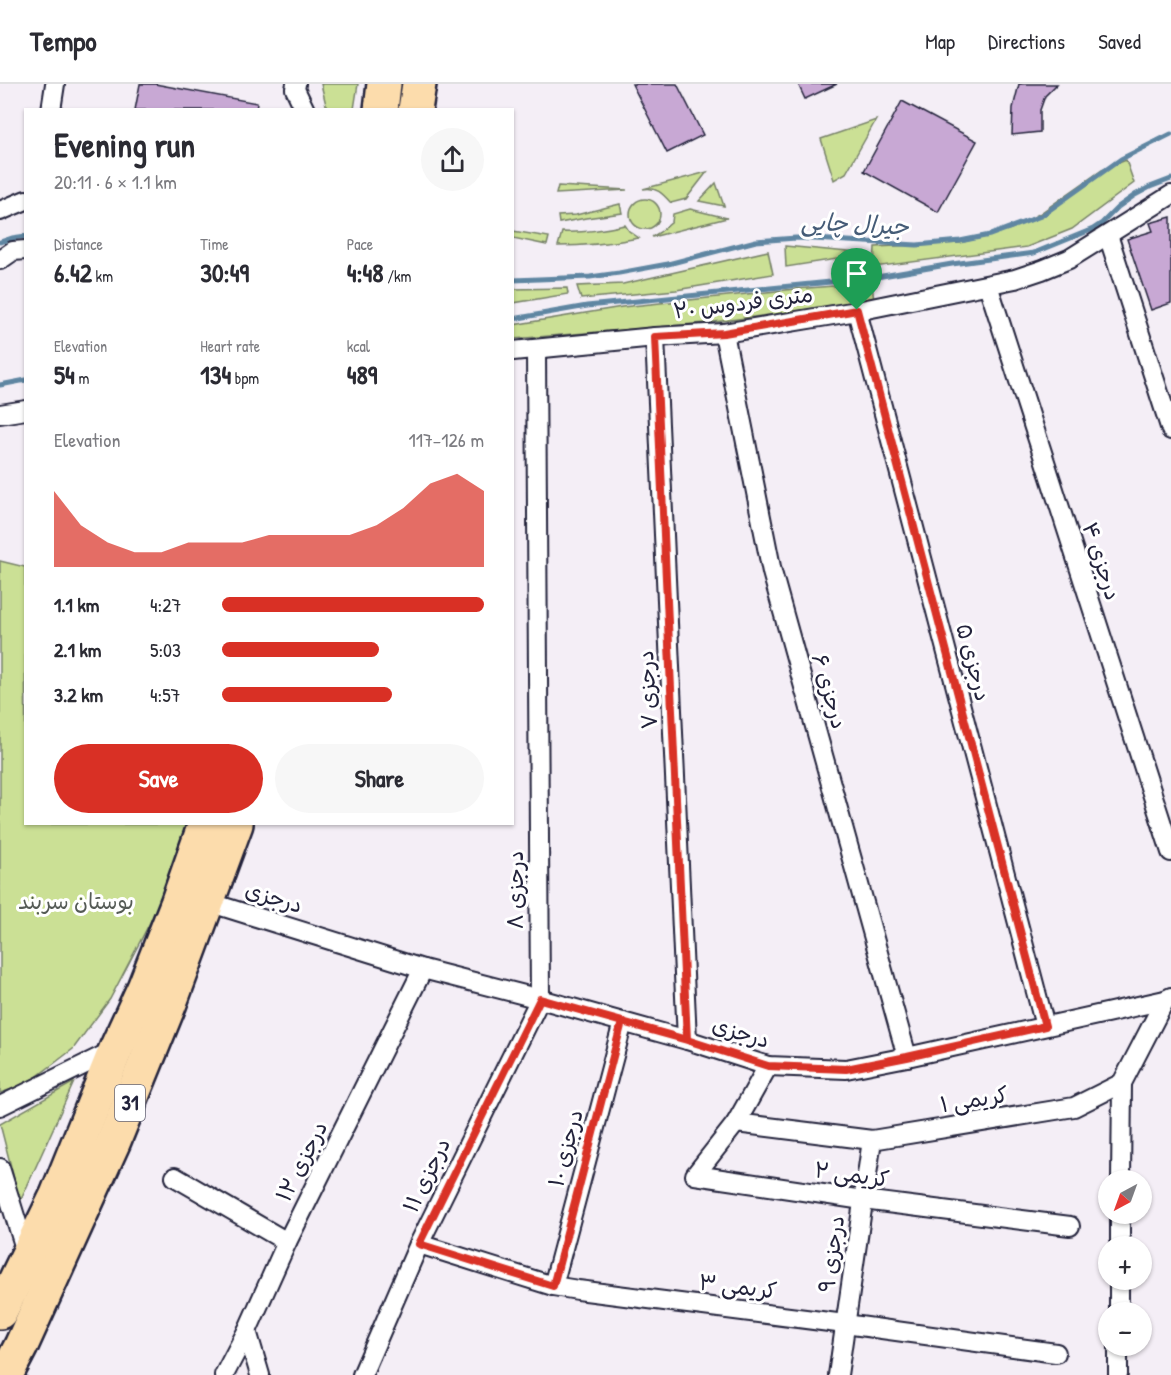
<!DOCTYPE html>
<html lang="en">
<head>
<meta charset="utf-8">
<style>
  :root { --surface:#fff; --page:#f7f7f7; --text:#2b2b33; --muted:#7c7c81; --line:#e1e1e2; --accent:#d93025 }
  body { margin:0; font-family:"Patrick Hand","Playpen Sans Arabic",sans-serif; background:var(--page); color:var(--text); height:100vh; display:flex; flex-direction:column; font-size:22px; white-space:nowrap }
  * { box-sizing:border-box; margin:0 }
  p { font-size:20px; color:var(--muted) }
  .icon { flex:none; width:33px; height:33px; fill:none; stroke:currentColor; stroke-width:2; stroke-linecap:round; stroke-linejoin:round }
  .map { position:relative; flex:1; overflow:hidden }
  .sheet { position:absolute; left:24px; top:24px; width:490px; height:717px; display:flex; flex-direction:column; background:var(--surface); border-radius:0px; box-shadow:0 2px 4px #0004 }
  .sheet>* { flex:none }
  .needle { width:39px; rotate:221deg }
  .controls { position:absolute; left:1098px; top:1086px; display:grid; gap:12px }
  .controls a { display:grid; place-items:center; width:54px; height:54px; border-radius:50%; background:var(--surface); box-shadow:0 2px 4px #0004; font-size:30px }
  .pin { position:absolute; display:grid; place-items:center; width:51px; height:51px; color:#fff; margin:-62px -26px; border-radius:50% 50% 50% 0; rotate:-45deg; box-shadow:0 0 6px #0007 }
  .pin .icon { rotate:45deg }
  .round { display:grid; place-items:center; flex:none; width:63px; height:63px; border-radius:32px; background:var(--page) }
  .summary { display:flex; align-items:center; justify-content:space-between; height:102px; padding:0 30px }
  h1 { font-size:33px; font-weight:700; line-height:45px }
  .stats { display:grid; grid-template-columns:repeat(3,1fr); gap:9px; height:102px; padding:6px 30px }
  .stats div { display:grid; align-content:center }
  .stats b { font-size:26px; font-weight:700 }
  .stats small { font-size:16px; font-weight:400 }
  .stats p { font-size:16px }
  .chart { height:168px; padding:12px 30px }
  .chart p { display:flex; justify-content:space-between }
  .chart svg { width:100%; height:108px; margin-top:6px; fill:var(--accent); opacity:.7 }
  .action { display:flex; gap:12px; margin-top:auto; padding:12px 30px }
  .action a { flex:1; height:69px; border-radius:36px; background:var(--accent); color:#fff; font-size:24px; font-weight:700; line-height:69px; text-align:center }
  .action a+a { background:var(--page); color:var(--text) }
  ul { padding:0 30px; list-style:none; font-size:20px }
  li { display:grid; grid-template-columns:96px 72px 1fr; align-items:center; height:45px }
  li i { height:15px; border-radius:8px; background:var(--accent) }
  header { display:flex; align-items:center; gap:36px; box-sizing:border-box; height:84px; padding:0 30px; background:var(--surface); border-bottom:2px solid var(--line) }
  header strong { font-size:28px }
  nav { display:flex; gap:33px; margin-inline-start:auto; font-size:21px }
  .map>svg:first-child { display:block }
  .green { fill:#cbe095; stroke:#768168; stroke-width:1.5 }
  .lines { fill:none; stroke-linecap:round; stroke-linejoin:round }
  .stream { stroke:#5e86a2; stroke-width:5 }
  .building { fill:#c8a8d4; stroke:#22223b; stroke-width:1.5 }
  .street-casing { stroke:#22223b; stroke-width:22 }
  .highway-casing { stroke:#22223b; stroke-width:38 }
  .street { stroke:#fff; stroke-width:18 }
  .highway { stroke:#fcdcac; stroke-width:33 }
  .route-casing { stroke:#fff; stroke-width:12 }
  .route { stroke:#d93025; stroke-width:8 }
  .labels { text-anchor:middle; stroke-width:6; stroke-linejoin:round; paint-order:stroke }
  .shield { fill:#fff; stroke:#646476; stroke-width:1.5 }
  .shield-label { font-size:21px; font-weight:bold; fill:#22223b }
  .street-label { font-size:22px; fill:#22223b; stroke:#fff }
  .park-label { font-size:22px; fill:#555b56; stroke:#fff }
  .water-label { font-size:24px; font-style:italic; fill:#455c77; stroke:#fff }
</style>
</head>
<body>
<header>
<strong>Tempo</strong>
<nav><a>Map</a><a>Directions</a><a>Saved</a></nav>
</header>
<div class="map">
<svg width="1171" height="1291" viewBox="0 0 1171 1291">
  <rect width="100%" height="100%" fill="#f4eef6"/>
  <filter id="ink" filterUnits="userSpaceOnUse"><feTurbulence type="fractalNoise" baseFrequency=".0167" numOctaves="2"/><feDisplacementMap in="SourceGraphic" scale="12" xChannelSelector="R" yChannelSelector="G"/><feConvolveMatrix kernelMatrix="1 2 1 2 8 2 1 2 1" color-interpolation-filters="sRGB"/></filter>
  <g filter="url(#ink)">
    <g class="green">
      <path d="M321,0H358L354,25H327Z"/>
      <path d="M876,36L846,89L834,96L821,55Z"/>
      <path d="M1126,76L1134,99L1072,145L1027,163L874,183L875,163L960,159L1011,145L1039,130L1102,86Z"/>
      <path d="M707,88L686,115L671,119C663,110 656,102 643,105Z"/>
      <path d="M716,99L724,122L699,117Z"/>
      <path d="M558,102L627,106L556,110Z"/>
      <circle cx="645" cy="130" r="15"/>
      <path d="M620,120L622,129L586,134L559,139L558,132L576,131Z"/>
      <path d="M690,125L727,134L652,153L660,148L672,138L673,130Z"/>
      <path d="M625,141L629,147L639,154C612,159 586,162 558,162L562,148C584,149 603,146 625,141Z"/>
      <path d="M513,147L549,153L547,161L513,154Z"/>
      <path d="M785,162L869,170L786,183Z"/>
      <path d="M768,167L773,190L676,206L581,215L577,202L623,200Z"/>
      <path d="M872,199L874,218L706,239L513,255V241L622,223L795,205Z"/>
      <path d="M567,204L568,210L513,219V205Z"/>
      <path d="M0,477L25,483L26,740H186L168,804L110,915L73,965L27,1000L0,1009Z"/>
      <path d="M74,998L20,1118L0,1040Z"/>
    </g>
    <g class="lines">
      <g class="stream">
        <path d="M0,158L12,154L26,152"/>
        <path d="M513,196L590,193L619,189L668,180L756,157L796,154L917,161L960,157L990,151L1041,132L1121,75L1171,50"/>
        <path d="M513,235L587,222L871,194L952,180L1034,169L1093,145L1102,139L1118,123L1135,111L1150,103L1171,95"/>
        <path d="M0,301L26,296"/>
      </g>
    </g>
    <g class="building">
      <path d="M140,0H155L257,19L256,26H135Z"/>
      <path d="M632,0H677L703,51L667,69Z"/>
      <path d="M798,0H837L805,15Z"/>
      <path d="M1019,0H1057L1045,12L1040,26V48L1012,51L1013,24Z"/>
      <path d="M902,17L977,57L938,128L864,87Z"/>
      <path d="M1171,133V219L1151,226L1127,155L1153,147L1150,139Z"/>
    </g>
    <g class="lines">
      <defs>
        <g id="street">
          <path d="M296,0L295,5L305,26"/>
          <path d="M51,26L55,0"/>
          <path d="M0,127L26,116"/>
          <path d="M1108,151L1171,346"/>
          <path d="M0,176L13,167L26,166"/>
          <path d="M988,201L1171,768"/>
          <path d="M857,227L1045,942"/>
          <path d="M724,249L772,488L907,973"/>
          <path d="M655,253L687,956"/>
          <path d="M513,267L655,253L724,249L857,227L1015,195L1042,186L1069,175L1171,111"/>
          <path d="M0,330L26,326"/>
          <path d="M208,818L423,885L540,915L687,956L768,982L846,985L907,973L1165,916L1171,913"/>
          <path d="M768,982L736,1039L695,1091L863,1116L1070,1142"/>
          <path d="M0,1022L114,966"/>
          <path d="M736,1039L872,1056L1074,1023L1122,999L1165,916"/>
          <path d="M0,1084L27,1171"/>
          <path d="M175,1093L287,1158"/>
          <path d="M1121,1096L1122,999"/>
          <path d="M419,1160L553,1202L578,1206L845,1240L1056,1269"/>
          <path d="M1120,1162V1130"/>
          <path d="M553,1202L623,938"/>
          <path d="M1119,1228V1196"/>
          <path d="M247,1247L260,1291"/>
          <path d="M224,1291L247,1247L287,1158L423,885"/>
          <path d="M362,1291L419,1160L540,915L536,266"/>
          <path d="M838,1291L872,1056"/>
          <path d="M1118,1291V1262"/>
        </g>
        <g id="highway">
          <path d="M381,26L384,0"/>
          <path d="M415,26L419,0"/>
          <path d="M0,1228L57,1111L116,965L144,904L177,820L205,740"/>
          <path d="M6,1291L21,1262L113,1059L170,919L236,740"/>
        </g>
      </defs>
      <use href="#street" class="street-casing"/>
      <use href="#highway" class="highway-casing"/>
      <use href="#street" class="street"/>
      <use href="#highway" class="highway"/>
    </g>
  </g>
  <g class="lines" filter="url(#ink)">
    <defs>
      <path id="route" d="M857,226L724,249L655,253L687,956L540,915L419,1160L553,1202L622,938L687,956L768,982L846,985L907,973L1045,942L857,226"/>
    </defs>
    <use href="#route" class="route-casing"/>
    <use href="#route" class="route"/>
  </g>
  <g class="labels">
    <rect class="shield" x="115" y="1001" width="30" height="36" rx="4.5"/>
    <g class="shield-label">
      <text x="130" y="1026">31</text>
    </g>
    <g class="street-label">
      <text transform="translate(743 218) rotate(-7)" y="8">۲۰ متری فردوس</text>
      <text transform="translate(1102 477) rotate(72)" y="8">درجزی ۴</text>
      <text transform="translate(974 578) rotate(75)" y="8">درجزی ۵</text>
      <text transform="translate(647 606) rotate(-93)" y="8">درجزی ۷</text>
      <text transform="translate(830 607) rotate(74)" y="8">درجزی ۶</text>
      <text transform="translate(515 806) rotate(-90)" y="8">درجزی ۸</text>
      <text transform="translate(274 813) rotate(17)" y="8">درجزی</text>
      <text transform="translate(741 948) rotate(17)" y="8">درجزی</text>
      <text transform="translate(974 1015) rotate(-9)" y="8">کریمی ۱</text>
      <text transform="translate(565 1064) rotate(-75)" y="8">درجزی ۱۰</text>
      <text transform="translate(301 1077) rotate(-63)" y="8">درجزی ۱۲</text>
      <text transform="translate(852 1090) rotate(8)" y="8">کریمی ۲</text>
      <text transform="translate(426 1091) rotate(-64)" y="8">درجزی ۱۱</text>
      <text transform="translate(831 1170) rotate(-82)" y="8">درجزی ۹</text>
      <text transform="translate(738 1202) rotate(7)" y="8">کریمی ۳</text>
    </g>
    <g class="park-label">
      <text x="76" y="825">بوستان سربند</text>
    </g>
    <g class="water-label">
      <text transform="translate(855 140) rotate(3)" y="8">جیرال چایی</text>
    </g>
  </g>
</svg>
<div class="controls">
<a><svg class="needle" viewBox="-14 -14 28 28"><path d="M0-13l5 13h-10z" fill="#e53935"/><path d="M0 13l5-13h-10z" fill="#7c7c81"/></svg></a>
<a>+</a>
<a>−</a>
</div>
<div class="pin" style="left:857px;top:226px;background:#1e9e55"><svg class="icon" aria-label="arrive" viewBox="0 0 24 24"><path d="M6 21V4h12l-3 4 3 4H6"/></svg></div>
<section class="sheet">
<div class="summary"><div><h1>Evening run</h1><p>20:11 · 6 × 1.1 km</p></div><a class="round"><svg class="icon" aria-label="share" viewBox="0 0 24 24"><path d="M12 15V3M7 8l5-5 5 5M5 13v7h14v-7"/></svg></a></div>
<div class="stats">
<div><p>Distance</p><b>6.42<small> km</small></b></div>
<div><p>Time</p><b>30:49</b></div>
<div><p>Pace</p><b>4:48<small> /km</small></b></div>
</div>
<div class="stats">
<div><p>Elevation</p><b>54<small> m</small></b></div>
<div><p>Heart rate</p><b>134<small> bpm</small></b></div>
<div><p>kcal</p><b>489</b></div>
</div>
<div class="chart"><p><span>Elevation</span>117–126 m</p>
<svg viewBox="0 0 160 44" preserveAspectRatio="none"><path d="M0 44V13L10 27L20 34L30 38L40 38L50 34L60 34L70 34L80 31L90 31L100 31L110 31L120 27L130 20L140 10L150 6L160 13V44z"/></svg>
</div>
<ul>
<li><b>1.1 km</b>4:27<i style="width:100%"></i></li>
<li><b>2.1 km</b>5:03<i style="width:60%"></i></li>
<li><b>3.2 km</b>4:57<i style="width:65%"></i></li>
</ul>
<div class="action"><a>Save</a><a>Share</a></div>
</section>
</div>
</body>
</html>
